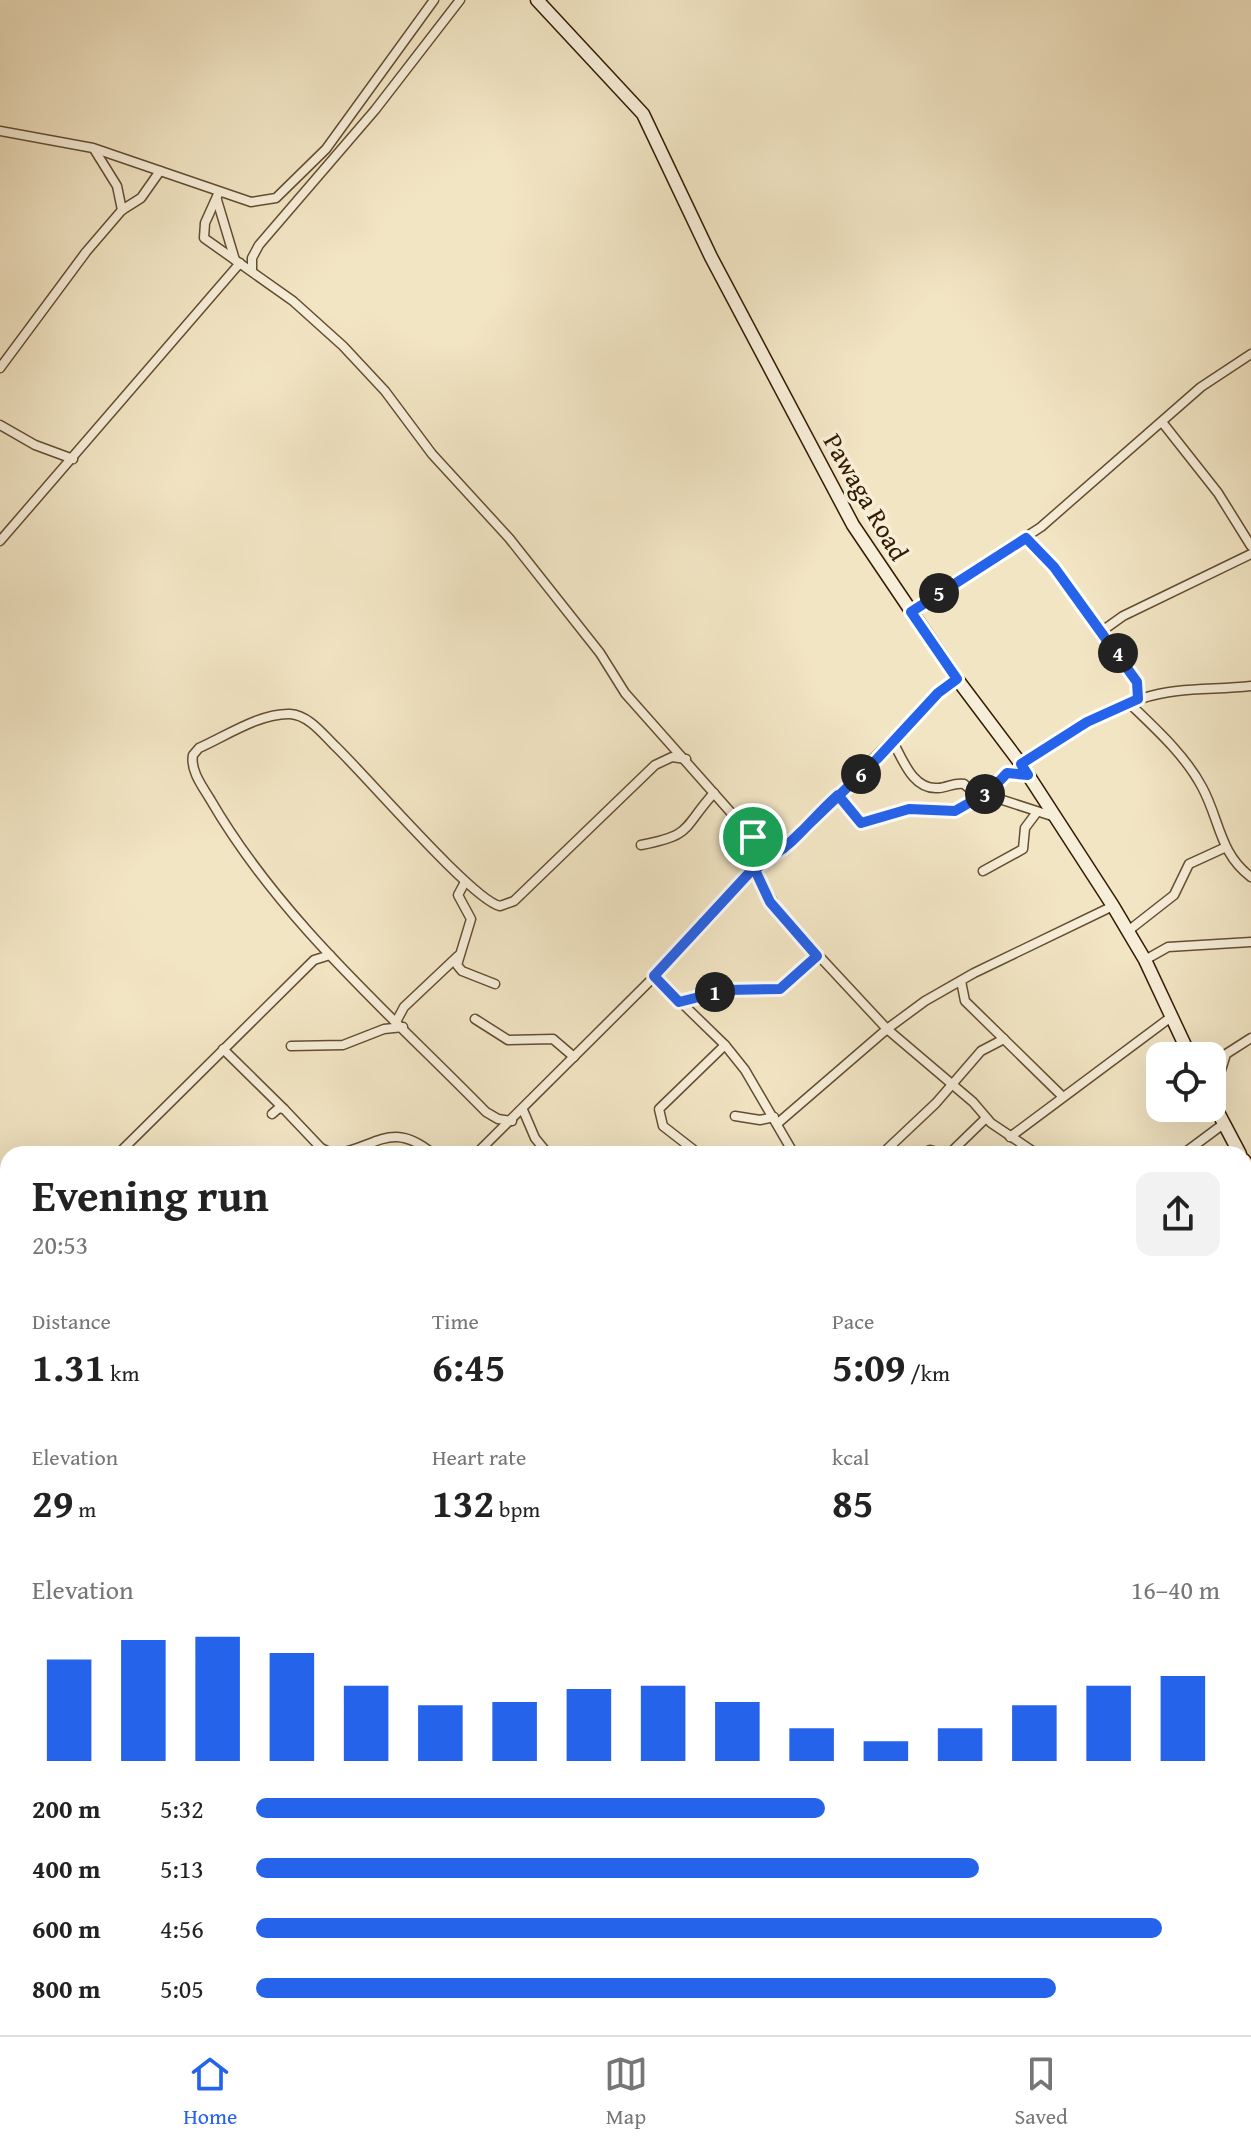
<!DOCTYPE html>
<html lang="en">
<head>
<meta charset="utf-8">
<style>
  :root { --surface:#fff; --page:#f2f2f2; --text:#222; --muted:#767676; --line:#e0e0e0; --accent:#2563eb }
  body { margin:0; font-family:"Gentium Book Plus",serif; background:var(--page); color:var(--text); height:100vh; display:flex; flex-direction:column; font-size:30px; white-space:nowrap }
  * { box-sizing:border-box; margin:0 }
  p { font-size:26px; color:var(--muted) }
  .icon { flex:none; width:44px; height:44px; fill:none; stroke:currentColor; stroke-width:2; stroke-linecap:round; stroke-linejoin:round }
  .map { position:relative; flex:1; overflow:hidden }
  .side { position:absolute; left:0px; top:1146px; width:1252px; height:890px; display:flex; flex-direction:column; background:var(--surface); border-radius:24px 24px 0 0; box-shadow:0 8px 32px #0002 }
  .side>* { flex:none }
  .fabs { position:absolute; left:1146px; top:1042px; display:grid; gap:16px }
  .fabs a { display:grid; place-items:center; width:80px; height:80px; border-radius:16px; background:var(--surface); box-shadow:0 8px 32px #0002; font-size:40px }
  .pin { position:absolute; display:grid; place-items:center; width:68px; height:68px; color:#fff; margin:-34px; border:4px solid #fff; border-radius:50%; box-shadow:0 2px 8px #0007 }
  .km { position:absolute; width:40px; height:40px; margin:-20px; border-radius:50%; background:#222; color:#fff; font-size:22px; line-height:40px; text-align:center }
  .round { display:grid; place-items:center; flex:none; width:84px; height:84px; border-radius:16px; background:var(--page) }
  .headline { display:flex; align-items:center; justify-content:space-between; height:136px; padding:0 32px }
  h1 { font-size:44px; font-weight:700; line-height:60px }
  .stats { display:grid; grid-template-columns:repeat(3,1fr); gap:12px; height:136px; padding:8px 32px }
  .stats div { display:grid; align-content:center }
  .stats b { font-size:40px; font-weight:700 }
  .stats small { font-size:22px; font-weight:400 }
  .stats p { font-size:22px }
  .chart { height:224px; padding:16px 32px }
  .chart p { display:flex; justify-content:space-between }
  .chart svg { width:100%; height:144px; margin-top:8px; stroke:var(--accent); stroke-width:6 }
  ul { padding:0 32px; list-style:none; font-size:26px }
  li { display:grid; grid-template-columns:128px 96px 1fr; align-items:center; height:60px }
  li i { height:20px; border-radius:10px; background:var(--accent) }
  .tab-bar { display:flex; justify-content:space-around; align-items:center; height:112px; border-top:2px solid var(--line); background:var(--surface); font-size:22px; color:var(--muted) }
  .tab-bar a { display:grid; justify-items:center; gap:4px }
  .tab-bar .on { color:var(--accent) }
  .map>svg:first-child { display:block }
  .lines { fill:none; stroke-linecap:round; stroke-linejoin:round }
  .stream { stroke:#727d6e; stroke-width:3 }
  .street-casing { stroke:#634e31; stroke-width:11 }
  .secondary-casing { stroke:#331b00; stroke-width:15 }
  .street { stroke:#f7eed9; stroke-width:8 }
  .secondary { stroke:#f7eed9; stroke-width:12 }
  .route-casing { stroke:#fff; stroke-width:16 }
  .route { stroke:#2563eb; stroke-width:10 }
  .labels { text-anchor:middle; stroke-width:7; stroke-linejoin:round; paint-order:stroke }
  .street-label { font-size:26px; fill:#331b00; stroke:#f7eed9 }
</style>
</head>
<body>
<div class="map">
<svg width="1251" height="2035" viewBox="0 0 1251 2035">
  <rect width="100%" height="100%" fill="#f2e5c4"/>
  <filter id="stains"><feTurbulence type="fractalNoise" baseFrequency=".0025" numOctaves="4"/><feColorMatrix values="0 0 0 0 .2 0 0 0 0 .09 0 0 0 0 .02 0 0 0 .5 -.17"/></filter>
  <radialGradient id="worn" r=".72"><stop offset=".6" stop-color="#630" stop-opacity="0"/><stop offset="1" stop-color="#630" stop-opacity=".3"/></radialGradient>
  <g class="lines">
    <g class="stream">
      <path d="M0,1967L8,1969"/>
      <path d="M65,2035V2028"/>
    </g>
    <defs>
      <g id="street">
        <path d="M0,131L93,148L251,202L276,198L326,149L434,0"/>
        <path d="M94,149L117,186L122,210"/>
        <path d="M219,192L205,223L204,238L293,301L343,346L385,391L432,454L509,538L600,653L625,693L750,834L755,850L751,871"/>
        <path d="M217,200L235,260"/>
        <path d="M252,271V258L259,245L375,110L460,0"/>
        <path d="M0,368L86,252L122,210L141,198L160,171"/>
        <path d="M1162,422L1218,493L1251,546"/>
        <path d="M0,425L35,445L73,459"/>
        <path d="M1026,538L1054,567L1134,675L1138,699"/>
        <path d="M0,541L240,263"/>
        <path d="M911,612L1041,527L1201,387L1251,354"/>
        <path d="M1102,631L1123,616L1251,554"/>
        <path d="M1129,703C1155,728 1185,755 1202,787C1220,820 1219,853 1251,877"/>
        <path d="M893,742C903,760 913,790 938,788C947,788 954,782 964,784L978,796"/>
        <path d="M1021,764C1068,733 1120,697 1177,691C1201,688 1226,689 1251,686"/>
        <path d="M984,794L1052,816"/>
        <path d="M838,795L863,823L909,809L955,811L990,791L1007,773L1027,775"/>
        <path d="M753,837L782,849"/>
        <path d="M641,845C694,835 682,828 714,793"/>
        <path d="M755,870L780,914L887,1029L973,1102L991,1123L1037,1154"/>
        <path d="M983,871L1023,849L1025,828L1037,812"/>
        <path d="M465,882L458,895L471,919L457,965L462,971L495,984"/>
        <path d="M1128,931L1174,895L1189,864L1224,848"/>
        <path d="M1145,960L1168,947L1251,942"/>
        <path d="M654,976L725,1045L745,1070L794,1154"/>
        <path d="M961,981L965,1001L1062,1096"/>
        <path d="M679,1002L727,990L780,989L817,956"/>
        <path d="M475,1019L508,1040L553,1039L574,1057"/>
        <path d="M397,1020L404,1007L458,956"/>
        <path d="M291,1046L343,1045L384,1029L403,1027"/>
        <path d="M223,1049L284,1109"/>
        <path d="M1212,1099L1226,1054L1251,1038"/>
        <path d="M523,1110L535,1138L548,1154"/>
        <path d="M272,1114L279,1108L284,1109L321,1148L333,1154"/>
        <path d="M735,1116L760,1120L774,1117"/>
        <path d="M512,1121L498,1119L486,1112C389,1013 280,920 210,799C202,786 190,770 193,755L199,748C226,736 260,713 290,714C308,715 322,733 334,745C364,773 472,900 500,906L514,901L655,765L672,757L686,759"/>
        <path d="M778,1123L887,1029L925,1001L974,973L1113,906"/>
        <path d="M1010,1137L1171,1017"/>
        <path d="M118,1154L314,960L330,955"/>
        <path d="M335,1154C376,1148 391,1119 433,1154"/>
        <path d="M476,1154L666,965L751,871L801,832L938,693L957,679"/>
        <path d="M699,1154L663,1126L659,1109L725,1045"/>
        <path d="M882,1154L936,1103L981,1051L1004,1039"/>
        <path d="M921,1154L930,1150L944,1154"/>
        <path d="M949,1154L986,1118"/>
        <path d="M1183,1154L1222,1125"/>
        <path d="M1244,1316L1251,1312"/>
        <path d="M1244,1400L1251,1396"/>
        <path d="M1244,1453L1251,1466"/>
        <path d="M1251,1553L1248,1561L1251,1577"/>
        <path d="M1244,1647L1251,1643"/>
        <path d="M1244,1689L1251,1688"/>
        <path d="M1244,1738L1251,1739"/>
        <path d="M309,2028L310,2035"/>
        <path d="M431,2028L440,2035"/>
        <path d="M736,2028L740,2035"/>
        <path d="M963,2028L969,2035"/>
        <path d="M1067,2028L1071,2035"/>
        <path d="M1160,2028L1175,2035"/>
        <path d="M492,2035L507,2028"/>
        <path d="M593,2035L605,2028"/>
        <path d="M833,2035L841,2028"/>
        <path d="M994,2035L1005,2028"/>
        <path d="M1181,2035L1183,2028"/>
      </g>
      <g id="secondary">
        <path d="M537,0L643,114L711,257L853,525L957,679L1021,764L1113,906L1145,960L1190,1056"/>
        <path d="M1212,1101L1240,1154"/>
        <path d="M1244,1160L1251,1171"/>
      </g>
    </defs>
    <use href="#street" class="street-casing"/>
    <use href="#secondary" class="secondary-casing"/>
    <use href="#street" class="street"/>
    <use href="#secondary" class="secondary"/>
  </g>
  <g class="lines">
    <defs>
      <path id="route" d="M753,837L755,859L751,871L654,976L679,1002L727,990L780,989L817,956L770,902L755,870C766,859 780,852 791,842C807,827 821,810 838,795L861,823L909,809L955,811L990,791L1007,773L1028,775L1021,764L1087,722L1138,699L1137,682L1054,567L1026,538L911,612L957,679L938,693L877,759L783,849L753,837"/>
    </defs>
    <use href="#route" class="route-casing"/>
    <use href="#route" class="route"/>
  </g>
  <g class="labels">
    <g class="street-label">
      <text transform="translate(866 497) rotate(60)" y="9">Pawaga Road</text>
    </g>
  </g>
  <rect width="100%" height="100%" filter="url(#stains)"/>
  <rect width="100%" height="100%" fill="url(#worn)"/>
</svg>
<div class="fabs">
<a><svg class="icon" aria-label="locate" viewBox="0 0 24 24"><circle cx="12" cy="12" r="6"/><path d="M12 2v4M12 18v4M2 12h4M18 12h4"/></svg></a>
</div>
<div class="pin" style="left:753px;top:837px;background:#1e9e55"><svg class="icon" aria-label="arrive" viewBox="0 0 24 24"><path d="M6 21V4h12l-3 4 3 4H6"/></svg></div>
<b class="km" style="left:715px;top:992px">1</b>
<b class="km" style="left:985px;top:794px">3</b>
<b class="km" style="left:1118px;top:653px">4</b>
<b class="km" style="left:939px;top:593px">5</b>
<b class="km" style="left:861px;top:774px">6</b>
<section class="side">
<div class="headline"><div><h1>Evening run</h1><p>20:53</p></div><a class="round"><svg class="icon" aria-label="share" viewBox="0 0 24 24"><path d="M12 15V3M7 8l5-5 5 5M5 13v7h14v-7"/></svg></a></div>
<div class="stats">
<div><p>Distance</p><b>1.31<small> km</small></b></div>
<div><p>Time</p><b>6:45</b></div>
<div><p>Pace</p><b>5:09<small> /km</small></b></div>
</div>
<div class="stats">
<div><p>Elevation</p><b>29<small> m</small></b></div>
<div><p>Heart rate</p><b>132<small> bpm</small></b></div>
<div><p>kcal</p><b>85</b></div>
</div>
<div class="chart"><p><span>Elevation</span>16–40 m</p>
<svg viewBox="0 0 160 44" preserveAspectRatio="none"><path d="M5 44V13M15 44V7M25 44V6M35 44V11M45 44V21M55 44V27M65 44V26M75 44V22M85 44V21M95 44V26M105 44V34M115 44V38M125 44V34M135 44V27M145 44V21M155 44V18"/></svg>
</div>
<ul>
<li><b>200 m</b>5:32<i style="width:59%"></i></li>
<li><b>400 m</b>5:13<i style="width:75%"></i></li>
<li><b>600 m</b>4:56<i style="width:94%"></i></li>
<li><b>800 m</b>5:05<i style="width:83%"></i></li>
</ul>
</section>
</div>
<nav class="tab-bar">
<a class="on"><svg class="icon" aria-label="home" viewBox="0 0 24 24"><path d="M3 11l9-7 9 7M6 9v11h12V9"/></svg>Home</a>
<a><svg class="icon" aria-label="map" viewBox="0 0 24 24"><path d="M3 6l6-2 6 2 6-2v14l-6 2-6-2-6 2zM9 4v14M15 6v14"/></svg>Map</a>
<a><svg class="icon" aria-label="saved" viewBox="0 0 24 24"><path d="M7 4h10v16l-5-4-5 4z"/></svg>Saved</a>
</nav>
</body>
</html>
